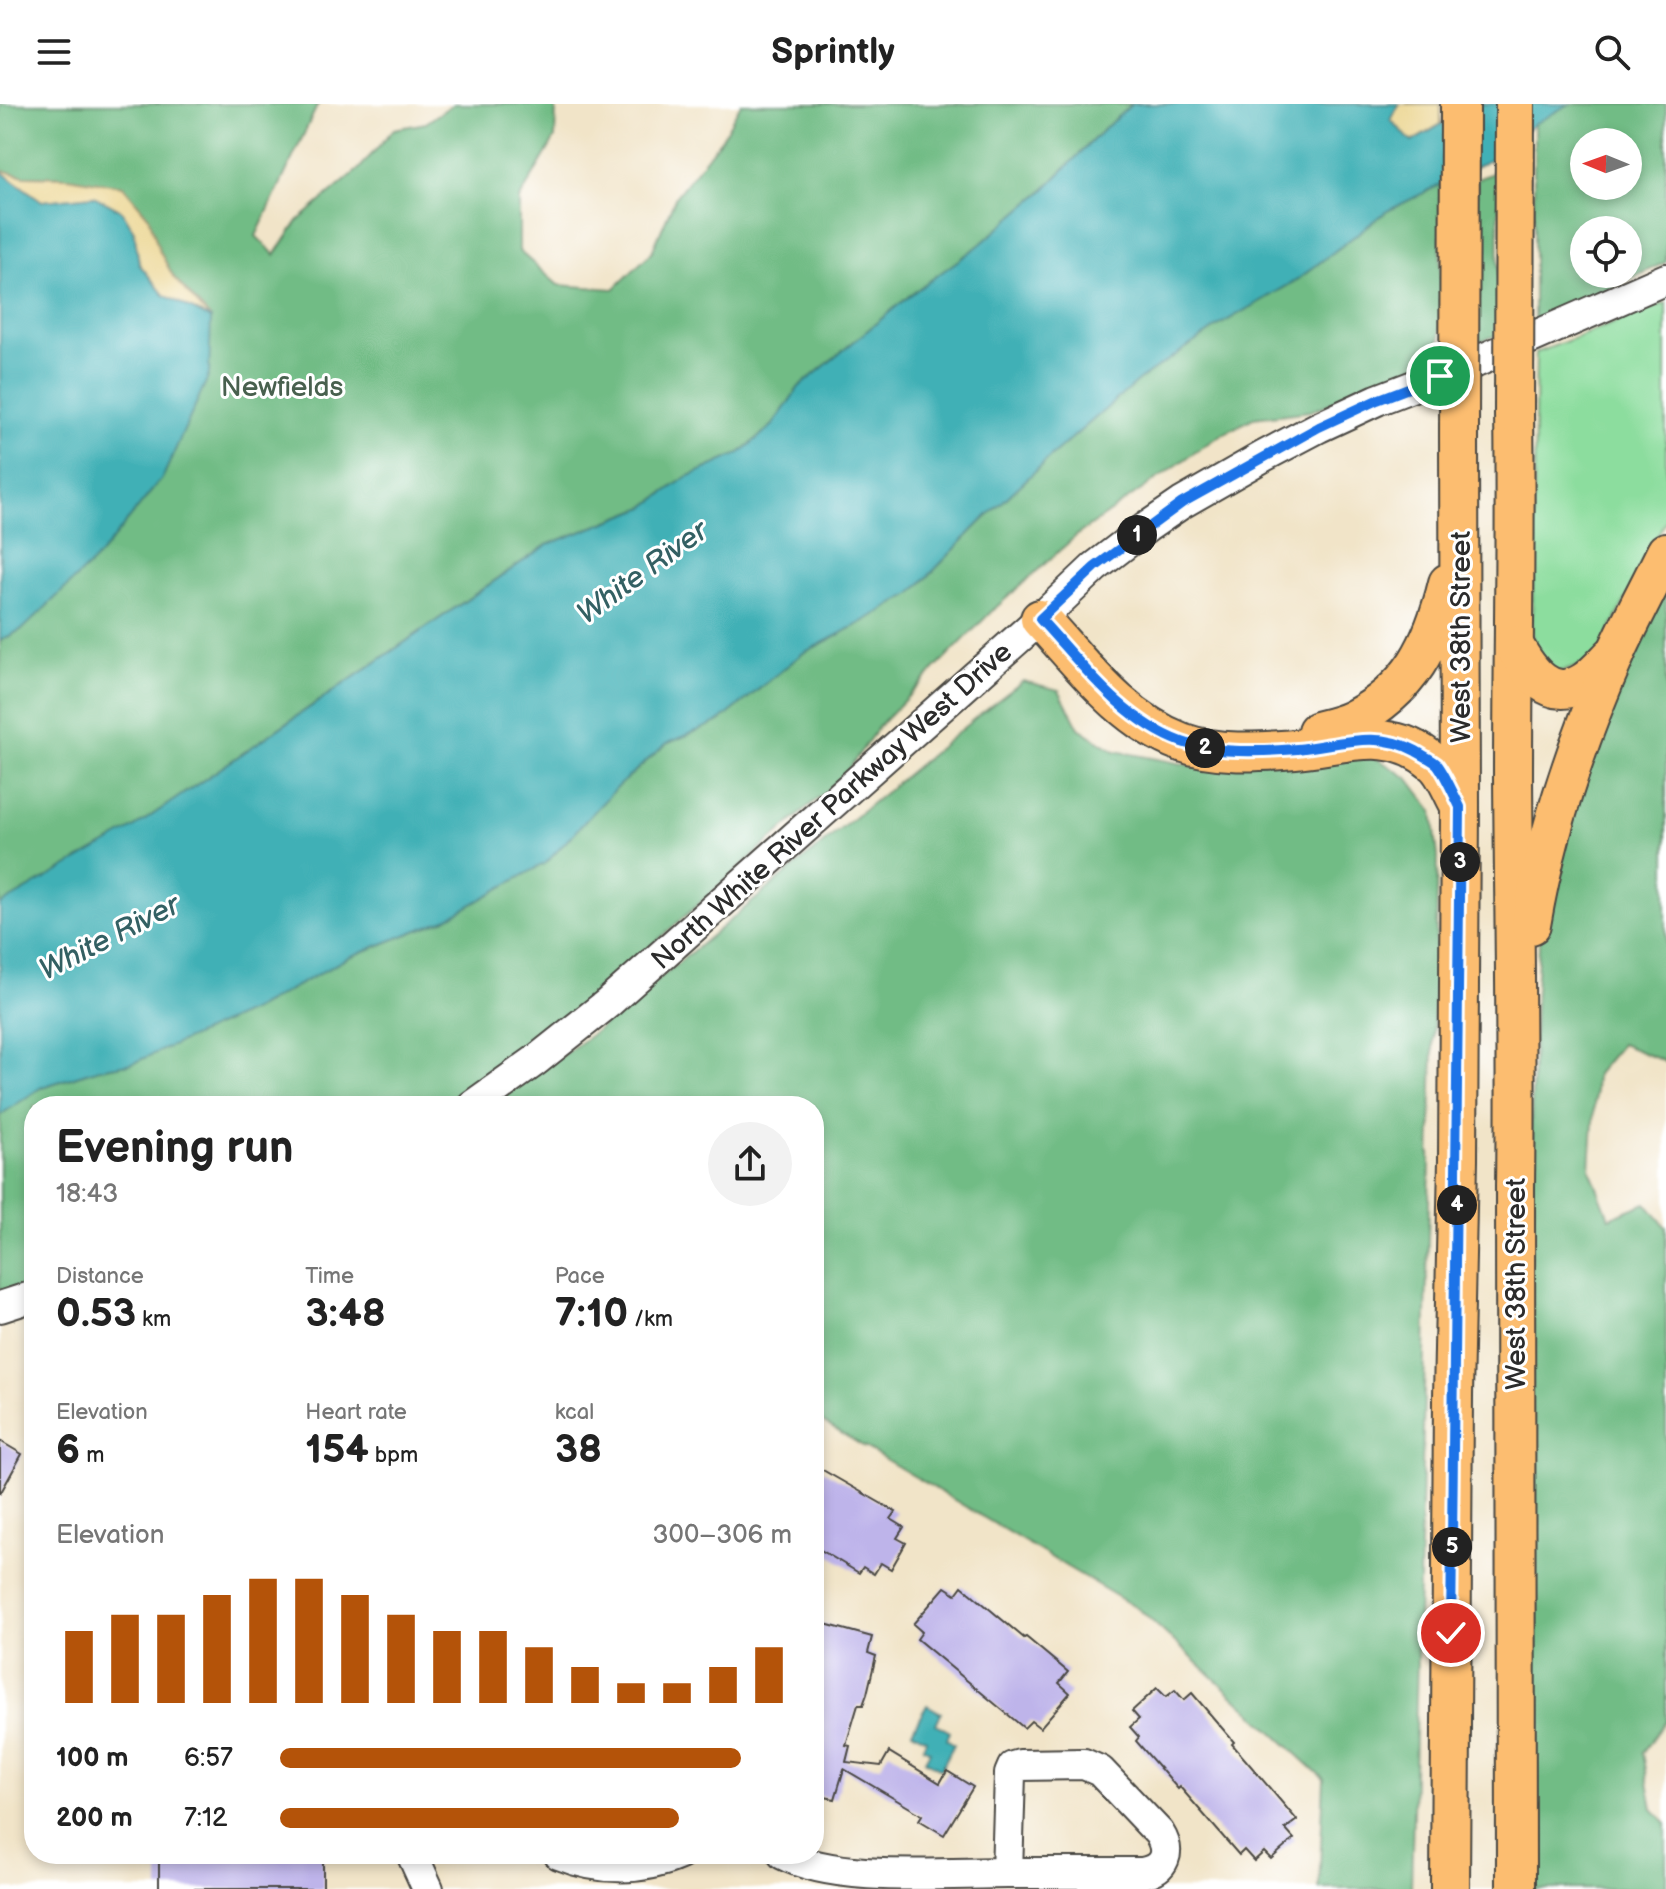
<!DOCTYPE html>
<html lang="en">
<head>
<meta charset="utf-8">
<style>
  :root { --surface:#fff; --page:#f2f2f2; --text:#222; --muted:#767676; --accent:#b45309 }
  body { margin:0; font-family:"Balsamiq Sans",sans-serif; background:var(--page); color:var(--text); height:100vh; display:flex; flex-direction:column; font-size:30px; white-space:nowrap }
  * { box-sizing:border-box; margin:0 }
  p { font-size:26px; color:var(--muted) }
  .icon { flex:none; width:44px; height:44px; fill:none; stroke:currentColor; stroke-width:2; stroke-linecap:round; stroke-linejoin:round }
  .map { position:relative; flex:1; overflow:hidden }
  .drawer { position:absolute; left:24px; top:992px; width:800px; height:768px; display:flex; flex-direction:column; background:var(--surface); border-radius:32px; box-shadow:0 4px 12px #0003 }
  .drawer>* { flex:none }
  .needle { width:52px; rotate:271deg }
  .controls { position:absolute; left:1570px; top:24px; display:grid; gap:16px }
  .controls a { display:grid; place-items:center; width:72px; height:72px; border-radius:50%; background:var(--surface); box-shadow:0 4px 12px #0003; font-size:40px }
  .pin { position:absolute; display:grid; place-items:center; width:68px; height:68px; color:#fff; margin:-34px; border:4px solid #fff; border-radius:50%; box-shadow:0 2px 8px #0007 }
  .km { position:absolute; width:40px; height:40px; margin:-20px; border-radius:50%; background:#222; color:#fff; font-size:22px; line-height:40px; text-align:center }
  .round { display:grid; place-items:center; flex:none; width:84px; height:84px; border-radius:42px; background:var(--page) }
  .summary { display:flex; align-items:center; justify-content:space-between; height:136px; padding:0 32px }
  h1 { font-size:44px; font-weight:700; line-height:60px }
  .figures { display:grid; grid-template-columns:repeat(3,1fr); gap:12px; height:136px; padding:8px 32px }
  .figures div { display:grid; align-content:center }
  .figures b { font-size:40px; font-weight:700 }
  .figures small { font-size:22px; font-weight:400 }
  .figures p { font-size:22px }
  .chart { height:224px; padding:16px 32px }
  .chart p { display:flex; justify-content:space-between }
  .chart svg { width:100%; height:144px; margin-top:8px; stroke:var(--accent); stroke-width:6 }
  ul { padding:0 32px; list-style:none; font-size:26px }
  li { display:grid; grid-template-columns:128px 96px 1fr; align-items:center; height:60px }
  li i { height:20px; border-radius:10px; background:var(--accent) }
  header { display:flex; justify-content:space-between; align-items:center; height:104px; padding:0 32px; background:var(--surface); font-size:36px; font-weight:700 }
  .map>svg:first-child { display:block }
  .green { fill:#8cdd9e; stroke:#5c8464; stroke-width:2 }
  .forest { fill:#71bc85; stroke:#4e7458; stroke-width:2; fill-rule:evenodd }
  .sand { fill:#eeda9e; stroke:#8c8264; stroke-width:2 }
  .water { fill:#40b0b6; stroke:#366e70; stroke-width:2 }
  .building { fill:#beb4ea }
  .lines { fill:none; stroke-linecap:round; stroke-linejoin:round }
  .minor-casing { stroke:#494743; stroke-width:34 }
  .major-casing { stroke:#494743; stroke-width:42 }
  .minor { stroke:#fff; stroke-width:30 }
  .major { stroke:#fcbd6f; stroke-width:38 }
  .major-bridge-casing { stroke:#494743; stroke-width:42; stroke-linecap:butt }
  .major-bridge { stroke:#fcbd6f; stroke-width:38 }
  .route-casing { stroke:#fff; stroke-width:16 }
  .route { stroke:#1a73e8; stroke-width:10 }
  .labels { text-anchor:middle; stroke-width:6; stroke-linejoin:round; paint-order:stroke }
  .park-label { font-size:28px; fill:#48604e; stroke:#fff }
  .street-label { font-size:28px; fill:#2b2b2b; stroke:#fff }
  .water-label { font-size:30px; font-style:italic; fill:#336063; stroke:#fff }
</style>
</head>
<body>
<header><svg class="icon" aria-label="menu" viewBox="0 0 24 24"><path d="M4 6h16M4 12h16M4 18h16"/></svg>Sprintly<svg class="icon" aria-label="search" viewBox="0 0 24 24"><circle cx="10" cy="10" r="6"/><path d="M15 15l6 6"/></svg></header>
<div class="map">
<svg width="1666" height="1785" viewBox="0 0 1666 1785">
  <rect width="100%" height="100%" fill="#fff"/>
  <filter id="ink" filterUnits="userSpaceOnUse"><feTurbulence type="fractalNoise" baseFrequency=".0125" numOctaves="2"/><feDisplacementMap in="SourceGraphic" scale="16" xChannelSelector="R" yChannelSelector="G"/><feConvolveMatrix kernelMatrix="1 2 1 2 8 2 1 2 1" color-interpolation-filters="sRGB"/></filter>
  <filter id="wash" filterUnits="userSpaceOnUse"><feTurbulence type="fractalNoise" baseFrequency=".006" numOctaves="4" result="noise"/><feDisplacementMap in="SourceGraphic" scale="32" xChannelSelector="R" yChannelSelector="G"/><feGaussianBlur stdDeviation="1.8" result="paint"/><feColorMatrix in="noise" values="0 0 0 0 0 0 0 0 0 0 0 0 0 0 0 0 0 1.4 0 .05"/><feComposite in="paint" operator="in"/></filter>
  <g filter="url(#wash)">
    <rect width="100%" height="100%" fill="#f1e4c8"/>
    <path class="green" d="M1666,199V415L1595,557L1557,569L1535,546L1532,529L1536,249Z"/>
    <g class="forest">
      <path d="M0,0H318L256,132L275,151L298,117L359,65L394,25L426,19L453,0H556L555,34L519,96V147L558,181L614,185L652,148L676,92L722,34L741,0H1132L1102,27L1044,86L977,143L914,188L799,283L773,321L739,350L685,374L645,403L547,441L132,725L0,801V537L24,524L211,215L174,174L159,146L148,113L67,73L24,72L0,66Z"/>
      <path d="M1569,0H1666V158L1534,220V20ZM1584,38H1628V82H1584ZM1584,126H1628V170H1584Z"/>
      <path d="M1499,67L1498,231L1477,238V75Z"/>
      <path d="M1441,80L1440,249L1403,270L1311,307L1253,314L1214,335L1077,431L991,508L879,622L845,670L683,814L559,921L451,1002H34V1181L0,1193V1011L42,983L99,965L133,959L349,853L446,815L618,682L666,640L720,617L803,549L857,521L911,490L978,421L1049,354L1139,276L1221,220L1297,176L1387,107Z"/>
      <path d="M1666,479V958L1621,940L1596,970L1590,1065L1609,1114L1646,1099L1666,1123V1616L1643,1649L1653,1705L1666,1719V1785H1532L1529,1082L1535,900L1539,842L1545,797L1564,714Z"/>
      <path d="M1023,577L1059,586L1079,624L1115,647L1194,662L1351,650L1376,654L1409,675L1433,707L1438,753L1411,1785H1319L1324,1675L1140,1506L814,1313V1002H490L591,931L980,610Z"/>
    </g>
    <g class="sand">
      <path d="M1399,0H1441V20L1411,38L1391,16Z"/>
      <path d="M0,66L24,72L67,73L123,82L149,113L159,146L174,174L211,215L164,191L139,160L134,127L94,92L42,97L0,67Z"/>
    </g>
    <g class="water">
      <path d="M1132,0H1399L1391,16L1412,38L1475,0H1569L1534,20L1492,55L1387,107L1297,176L1221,220L1139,276L1049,354L978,421L911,490L857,521L803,549L720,617L666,640L618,682L547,758L446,815L349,853L253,906L133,959L99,965L42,983L0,1011V801L132,725L547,441L645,403L685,374L739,350L773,321L799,283L914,188L977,143L1044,86L1102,27Z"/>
      <path d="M0,67L42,97L94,92L122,107L134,127L139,160L164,191L211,215L209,271L163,373L99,452L24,524L0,537Z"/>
      <path d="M927,1601L941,1609L936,1620L950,1628L947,1635L954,1640L941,1665L925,1656L930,1647L923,1643L926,1635L912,1627Z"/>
    </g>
    <g id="blocks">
      <g class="building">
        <path d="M0,1337L22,1350L0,1390Z"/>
        <path d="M814,1361L896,1408L891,1415L904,1423L897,1434L906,1439L891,1465L881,1459L874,1470L863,1463L859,1469L814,1442Z"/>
        <path d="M962,1482L1024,1534L1026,1533L1068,1568L1059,1579L1070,1589L1040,1624L1031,1617L1024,1624L917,1535L922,1528L913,1520L945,1483L956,1490Z"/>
        <path d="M814,1517L872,1533L868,1549L876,1552L867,1590L863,1601H858L846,1641L850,1642L846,1658L881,1662L889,1648L940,1679L947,1667L973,1683L944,1731L919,1716L922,1711L844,1665L835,1695L814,1691Z"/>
        <path d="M1157,1584L1166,1593L1175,1586L1184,1596L1192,1589L1234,1638L1232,1640L1297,1716L1285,1725L1294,1735L1271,1755L1264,1748L1254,1757L1244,1746L1239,1751L1180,1683L1178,1685L1136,1637L1139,1633L1130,1623L1139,1615L1132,1607Z"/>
        <rect x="159" y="1750" width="164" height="35"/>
      </g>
    </g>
  </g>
  <g filter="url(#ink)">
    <use href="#blocks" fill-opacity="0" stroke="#494743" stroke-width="2"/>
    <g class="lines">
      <defs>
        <g id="minor">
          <path d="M472,1002L535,957L608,899L1040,515L1095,463L1147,423L1182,399L1264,352L1319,323L1377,296L1476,258L1666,175"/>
          <path d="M0,1203L34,1192"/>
          <path d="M1084,1660L1100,1667L1159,1729C1171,1748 1165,1765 1142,1769H1007L1010,1670L1013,1663L1020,1661Z"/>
          <path d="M412,1750L428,1785"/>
          <path d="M559,1750C598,1766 642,1767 680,1750"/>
          <path d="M783,1750C837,1779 944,1769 1007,1769"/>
        </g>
        <g id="major">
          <path d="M1514,309C1516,430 1513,551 1513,672C1514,809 1517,946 1515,1083L1516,1785"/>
          <path d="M1040,515C1082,560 1121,615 1181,638C1216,651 1258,648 1295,645C1345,641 1390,620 1434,659C1445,668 1452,688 1459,700"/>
          <path d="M1514,541C1529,568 1550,599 1584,578C1594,572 1604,560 1612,552"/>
          <path d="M1317,627C1329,624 1342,621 1352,616C1411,586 1433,541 1448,479"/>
          <path d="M1531,821C1547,726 1578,635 1617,547C1632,514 1650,481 1666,448"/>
          <path d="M1450,1785L1453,1292L1458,1056L1460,703L1459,331"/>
        </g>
      </defs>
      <use href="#minor" class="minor-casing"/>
      <use href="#major" class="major-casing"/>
      <use href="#minor" class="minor"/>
      <use href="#major" class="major"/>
      <defs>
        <g id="major-bridge">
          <path d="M1514,309L1515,0"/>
          <path d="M1459,331L1460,0"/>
        </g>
      </defs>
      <use href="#major-bridge" class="major-bridge-casing"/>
      <use href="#major-bridge" class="major-bridge"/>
    </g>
  </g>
  <g class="lines" filter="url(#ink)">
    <defs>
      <path id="route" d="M1440,272L1377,296L1319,323L1182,399L1095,463L1040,515C1082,560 1122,616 1182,638C1215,650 1261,648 1297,645C1338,641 1376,625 1416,647C1422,651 1431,655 1437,660C1445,670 1454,691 1460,703L1451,1529"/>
    </defs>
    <use href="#route" class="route-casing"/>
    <use href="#route" class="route"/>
  </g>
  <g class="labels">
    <g class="park-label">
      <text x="282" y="292">Newfields</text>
    </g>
    <g class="street-label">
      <text transform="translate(1460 533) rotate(-90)" y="10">West 38th Street</text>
      <text transform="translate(831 701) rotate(-42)" y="10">North White River Parkway West Drive</text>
      <text transform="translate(1515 1180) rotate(-90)" y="10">West 38th Street</text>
    </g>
    <g class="water-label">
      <text transform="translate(642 468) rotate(-36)" y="10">White River</text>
      <text transform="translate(109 833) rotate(-27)" y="10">White River</text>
    </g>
  </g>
</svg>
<div class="controls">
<a><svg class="needle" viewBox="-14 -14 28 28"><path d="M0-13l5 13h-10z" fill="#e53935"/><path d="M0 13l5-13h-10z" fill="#767676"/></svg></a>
<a><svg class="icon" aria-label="locate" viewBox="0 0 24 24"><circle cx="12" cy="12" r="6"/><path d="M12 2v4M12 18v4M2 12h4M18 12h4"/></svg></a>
</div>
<div class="pin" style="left:1440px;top:272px;background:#1e9e55"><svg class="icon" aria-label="arrive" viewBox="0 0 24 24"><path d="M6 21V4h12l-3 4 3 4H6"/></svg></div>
<div class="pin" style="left:1451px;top:1529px;background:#d93025"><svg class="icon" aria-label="check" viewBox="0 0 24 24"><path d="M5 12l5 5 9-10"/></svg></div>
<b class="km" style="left:1137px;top:431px">1</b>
<b class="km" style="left:1205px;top:644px">2</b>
<b class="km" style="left:1460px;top:758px">3</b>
<b class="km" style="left:1457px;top:1101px">4</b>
<b class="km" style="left:1452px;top:1443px">5</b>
<section class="drawer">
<div class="summary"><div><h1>Evening run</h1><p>18:43</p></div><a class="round"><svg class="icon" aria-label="share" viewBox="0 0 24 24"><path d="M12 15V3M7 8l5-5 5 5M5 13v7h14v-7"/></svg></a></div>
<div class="figures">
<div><p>Distance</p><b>0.53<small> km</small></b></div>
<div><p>Time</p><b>3:48</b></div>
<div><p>Pace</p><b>7:10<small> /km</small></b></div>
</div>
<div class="figures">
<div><p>Elevation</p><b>6<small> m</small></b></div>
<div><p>Heart rate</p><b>154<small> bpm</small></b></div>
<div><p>kcal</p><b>38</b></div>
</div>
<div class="chart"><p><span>Elevation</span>300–306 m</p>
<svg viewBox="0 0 160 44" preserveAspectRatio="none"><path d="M5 44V22M15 44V17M25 44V17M35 44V11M45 44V6M55 44V6M65 44V11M75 44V17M85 44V22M95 44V22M105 44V27M115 44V33M125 44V38M135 44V38M145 44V33M155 44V27"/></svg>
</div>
<ul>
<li><b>100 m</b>6:57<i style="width:90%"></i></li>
<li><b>200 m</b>7:12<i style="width:78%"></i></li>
</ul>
</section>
</div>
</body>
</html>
